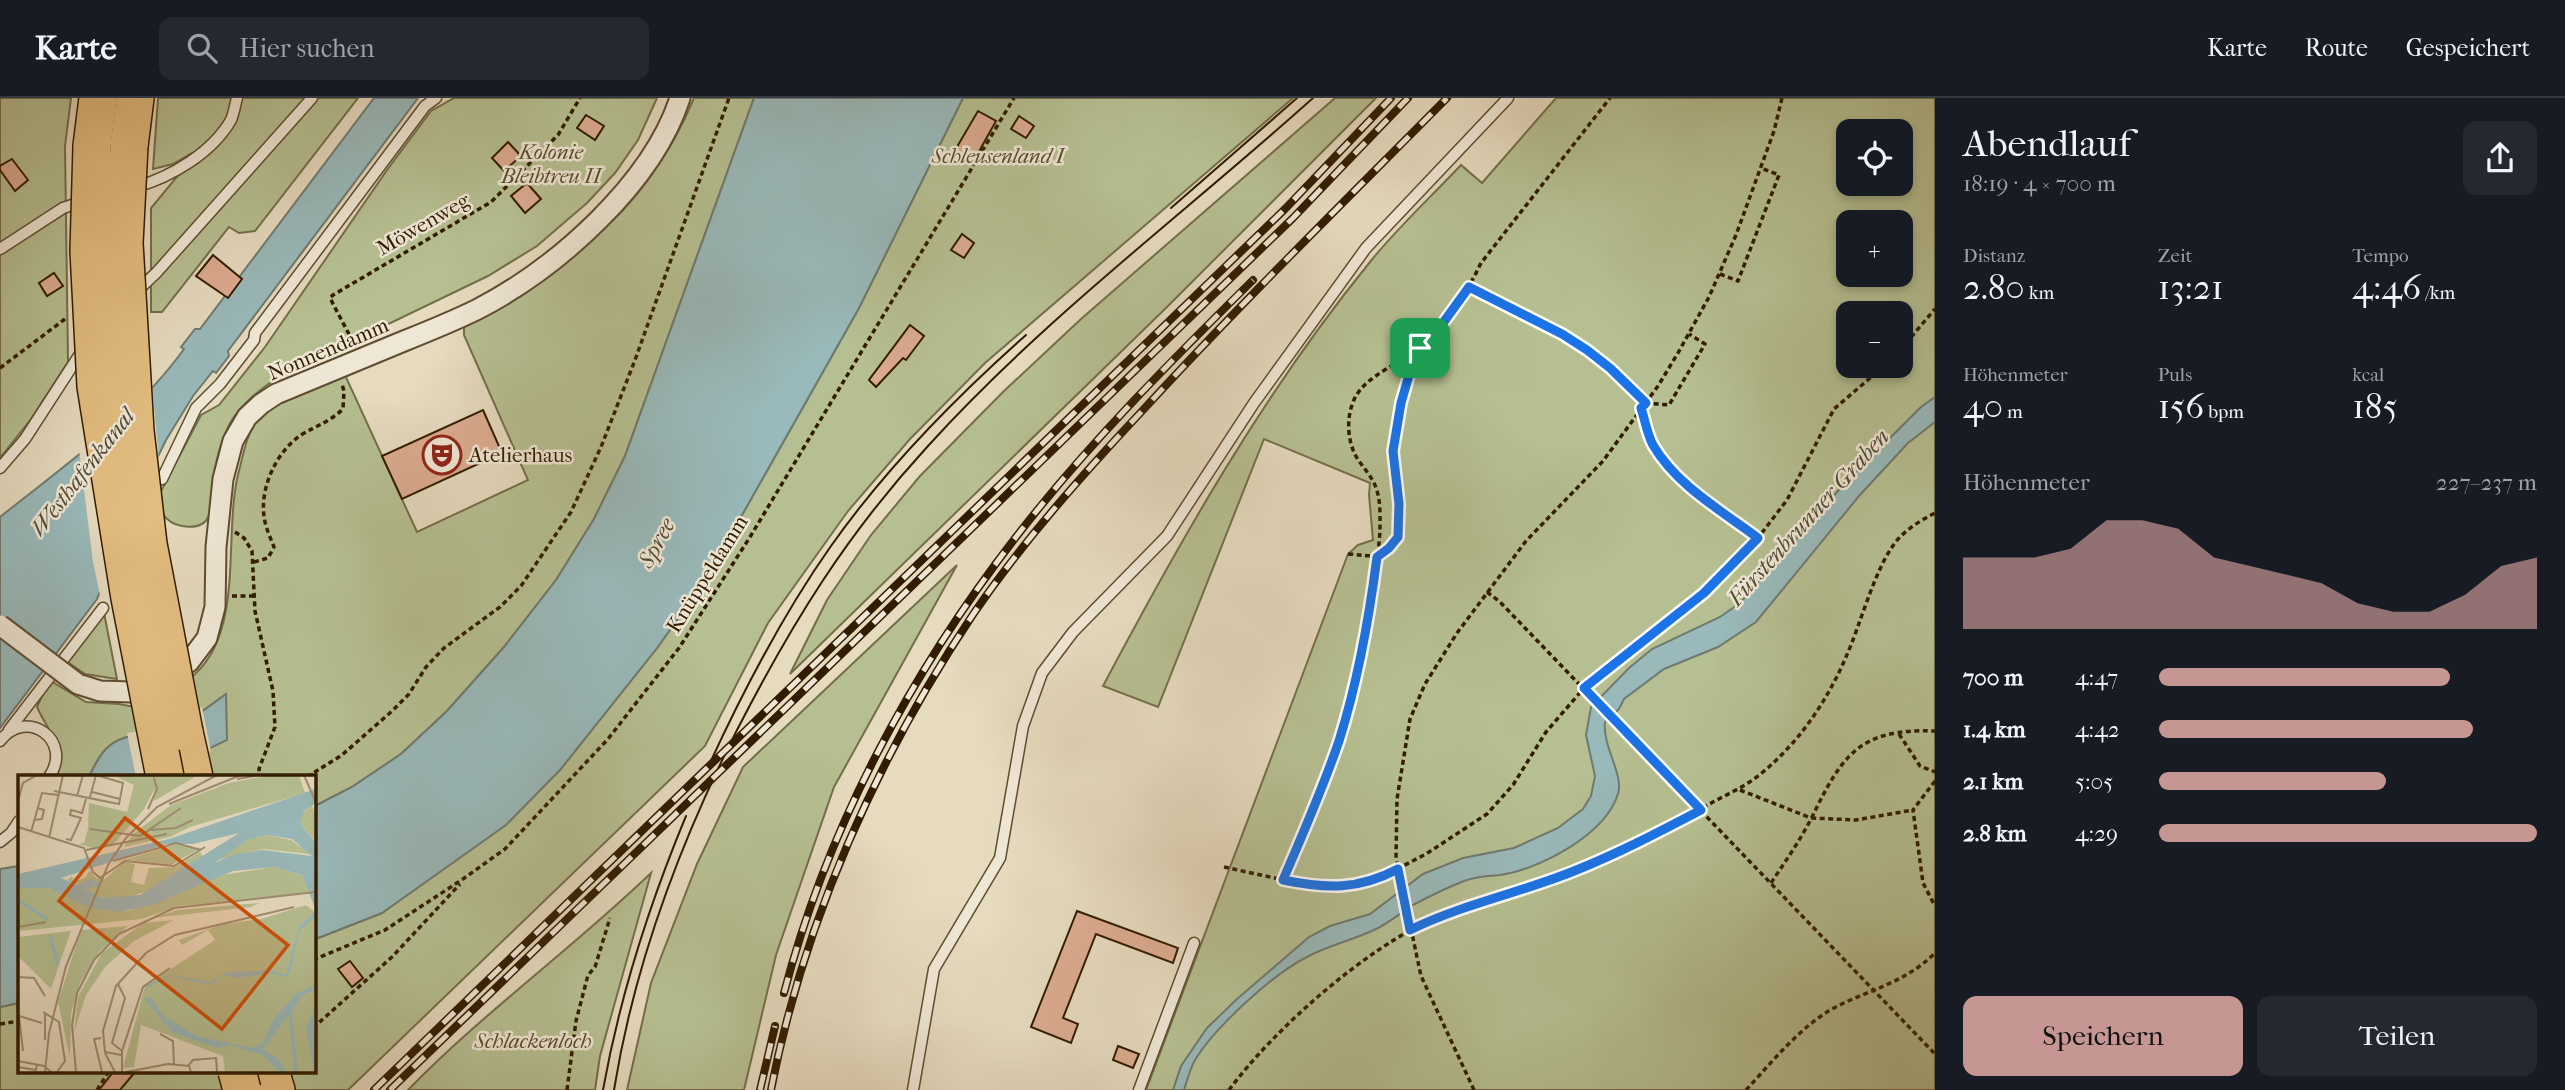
<!DOCTYPE html>
<html lang="de">
<head>
<meta charset="utf-8">
<style>
  :root { --surface:#171b24; --page:#242831; --text:#f1f3f6; --muted:#9ea1a6; --line:#363941; --accent:#c59692 }
  body { margin:0; font-family:"IM FELL French Canon",serif; background:var(--page); color:var(--text); height:100vh; display:flex; flex-direction:column; font-size:26px; white-space:nowrap }
  * { box-sizing:border-box; margin:0 }
  p { font-size:23px; color:var(--muted) }
  .icon { flex:none; width:38px; height:38px; fill:none; stroke:currentColor; stroke-width:2; stroke-linecap:round; stroke-linejoin:round }
  .map { position:relative; flex:1; overflow:hidden }
  .details { display:flex; flex-direction:column; background:var(--surface); width:630px }
  .details>* { flex:none }
  .controls { position:absolute; left:1836px; top:21px; display:grid; gap:14px }
  .controls a { display:grid; place-items:center; width:77px; height:77px; border-radius:14px; background:var(--surface); box-shadow:0 4px 10px #0003; font-size:35px }
  .pin { position:absolute; display:grid; place-items:center; width:60px; height:60px; color:#fff; margin:-30px; border-radius:14px; box-shadow:0 4px 10px #0006 }
  .round { display:grid; place-items:center; flex:none; width:74px; height:74px; border-radius:14px; background:var(--page) }
  .overview { display:flex; align-items:center; justify-content:space-between; height:119px; padding:0 28px }
  h1 { font-size:38px; font-weight:600; line-height:52px }
  .figures { display:grid; grid-template-columns:repeat(3,1fr); gap:10px; height:119px; padding:7px 28px }
  .figures div { display:grid; align-content:center }
  .figures b { font-size:35px; font-weight:600 }
  .figures small { font-size:19px; font-weight:400 }
  .figures p { font-size:19px }
  .chart { height:196px; padding:14px 28px }
  .chart p { display:flex; justify-content:space-between }
  .chart svg { width:100%; height:126px; margin-top:7px; fill:var(--accent); opacity:.7 }
  .primary-button { display:flex; gap:14px; margin-top:auto; padding:14px 28px }
  .primary-button a { flex:1; height:80px; border-radius:14px; background:var(--accent); color:#111; font-size:28px; font-weight:600; line-height:80px; text-align:center }
  .primary-button a+a { background:var(--page); color:var(--text) }
  ul { padding:0 28px; list-style:none; font-size:23px }
  li { display:grid; grid-template-columns:112px 84px 1fr; align-items:center; height:52px }
  li i { height:18px; border-radius:9px; background:var(--accent) }
  header { display:flex; align-items:center; gap:42px; box-sizing:border-box; height:98px; padding:0 35px; background:var(--surface); border-bottom:2px solid var(--line) }
  header strong { font-size:33px }
  nav { display:flex; gap:38px; margin-inline-start:auto; font-size:24px }
  .search { width:490px; height:63px; background:var(--page); display:flex; align-items:center; gap:18px; box-sizing:border-box; padding:0 24px; border-radius:14px; color:var(--muted); font-size:26px }
  main { display:flex; flex:1; min-height:0 }
  .map>svg:first-child { display:block }
  .green { fill:#b6bf91; stroke:#746e48; stroke-width:2; fill-rule:evenodd }
  .water { fill:#99b9ba; stroke:#6f7a70; stroke-width:2 }
  .pier { fill:#e6dabf }
  .building { fill:#dcab90; stroke:#311c00; stroke-width:2 }
  .lines { fill:none; stroke-linecap:round; stroke-linejoin:round }
  .lane-casing { stroke:#5e4c30; stroke-width:13 }
  .street-casing { stroke:#5e4c30; stroke-width:23 }
  .highway-casing { stroke:#311c00; stroke-width:40 }
  .path { stroke:#311c00; stroke-width:3.5; stroke-dasharray:5 3.5; stroke-linecap:butt }
  .lane { stroke:#efe7d5; stroke-width:10 }
  .street { stroke:#efe7d5; stroke-width:19 }
  .highway { stroke:#e3bd80; stroke-width:37 }
  .tram { stroke:#311c00; stroke-width:2 }
  .rail-casing { stroke:#311c00; stroke-width:8 }
  .rail { stroke:#efe7d5; stroke-width:5; stroke-dasharray:16; stroke-linecap:butt }
  .street-bridge-casing { stroke:#5e4c30; stroke-width:23; stroke-linecap:butt }
  .highway-bridge-casing { stroke:#311c00; stroke-width:40; stroke-linecap:butt }
  .street-bridge { stroke:#efe7d5; stroke-width:19 }
  .highway-bridge { stroke:#e3bd80; stroke-width:37 }
  .route-casing { stroke:#fff; stroke-width:14 }
  .route { stroke:#1a73e8; stroke-width:9 }
  .labels { text-anchor:middle; stroke-width:5; stroke-linejoin:round; paint-order:stroke }
  .park-label { font-size:21px; font-style:italic; fill:#594d2c; stroke:#efe7d5 }
  .street-label { font-size:21px; fill:#311c00; stroke:#efe7d5 }
  .poi-label { font-size:21px; fill:#311c00; stroke:#efe7d5; text-anchor:start }
  .water-label { font-size:23px; font-style:italic; fill:#504b38; stroke:#efe7d5 }
  .inset-river { fill:none; stroke:#99b9ba; stroke-width:3.5 }
  .inset-road { fill:none; stroke:#9e8e73; stroke-width:2 }
  .view { fill:#cd500a; fill-opacity:0.15; stroke:#cd500a; stroke-width:3.5 }
  .inset-edge { fill:none; stroke:#311c00; stroke-width:3.5 }
</style>
</head>
<body>
<header>
<strong>Karte</strong>
<div class="search"><svg class="icon" aria-label="search" viewBox="0 0 24 24"><circle cx="10" cy="10" r="6"/><path d="M15 15l6 6"/></svg>Hier suchen</div>
<nav><a>Karte</a><a>Route</a><a>Gespeichert</a></nav>
</header>
<main>
<div class="map">
<svg width="1935" height="992" viewBox="0 0 1935 992">
  <rect width="100%" height="100%" fill="#e6dabf"/>
  <filter id="stains"><feTurbulence type="fractalNoise" baseFrequency=".00286" numOctaves="4"/><feColorMatrix values="0 0 0 0 .2 0 0 0 0 .09 0 0 0 0 .02 0 0 0 .5 -.17"/></filter>
  <radialGradient id="worn" r=".72"><stop offset=".6" stop-color="#630" stop-opacity="0"/><stop offset="1" stop-color="#630" stop-opacity=".3"/></radialGradient>
  <g class="green">
    <path d="M0,0H71L65,48L68,264L31,321L0,360Z"/>
    <path d="M158,0H358L255,133L239,135L229,129L162,214H151V110L180,75L198,62L192,55L173,66L153,71Z"/>
    <path d="M454,0H657L638,42L615,75L587,105L537,148L488,178L278,279C234,310 223,326 213,380C211,391 213,407 209,418C202,434 176,430 166,420C163,417 160,411 158,406L160,395L201,317L219,307L265,249L387,72L431,13Z"/>
    <path d="M694,0H754L625,358L594,421L556,482L504,549L447,613L401,656L352,689L313,709V679H150L225,597L204,612L135,638C109,640 99,657 89,679H55C70,656 46,630 37,609L49,582L86,604L119,606L139,610C155,601 174,592 189,581C248,537 221,433 240,369C244,352 248,333 259,319C279,296 318,288 345,277L417,434L528,382L464,237V227C506,199 550,173 590,142C636,107 672,53 694,0Z"/>
    <path d="M963,0H1293L985,265L910,341L848,413L768,525L705,648L348,992H0V909L19,905V973H313V842L382,815L560,672L657,550L703,486L859,210Z"/>
    <path d="M1335,0H1376L1167,209L790,576L827,502L871,437L920,378L1004,293L1081,221Z"/>
    <path d="M1556,0H1935V992H1146L1348,456L1358,447L1373,442L1369,397L1370,385L1264,341L1158,609L1103,588C1181,441 1264,294 1370,164C1397,130 1431,99 1461,67L1482,85ZM1848,33H1900V86H1848ZM1848,124H1900V177H1848ZM1848,215H1900V268H1848Z"/>
    <path d="M957,467L834,689L776,857L744,992H627L651,885L697,766L743,669Z"/>
    <path d="M104,515L117,581L85,576L66,563Z"/>
    <path d="M651,775L600,958L595,992H408C484,914 573,850 651,775Z"/>
  </g>
  <g class="water">
    <path d="M374,0H418L228,253L229,258L216,275L213,273L193,298L166,342L137,402L97,501L0,630V419C65,367 135,319 184,251L181,249L195,231H200Z"/>
    <path d="M754,0H963L859,210L703,486L657,550L560,672L506,727L382,815L313,842V709L352,689L401,656L447,613L504,549L556,482L594,421L625,358Z"/>
    <path d="M1935,299V324L1908,345L1859,398L1756,524L1718,549L1664,571L1624,601L1619,611L1605,624C1602,648 1624,676 1618,696C1605,737 1540,771 1500,777C1487,778 1477,778 1464,783C1446,790 1428,799 1411,808C1399,816 1389,825 1376,831C1354,842 1329,847 1307,859C1273,876 1215,929 1195,962C1190,971 1187,982 1184,992H1173L1181,968L1207,930L1237,901L1309,839L1330,828L1370,816L1423,776L1463,760L1514,750L1558,730L1583,711L1591,698L1595,678L1586,637L1591,609L1629,570L1652,551L1720,519L1740,505L1844,386L1921,309Z"/>
    <path d="M226,596L227,642L150,679H89C99,657 109,640 135,638L204,612Z"/>
    <path d="M19,768V905L0,909V771Z"/>
  </g>
  <g class="pier">
    <path d="M152,285L159,364L140,404L101,502L93,464L79,351L115,322Z"/>
    <path d="M202,609L211,653L158,679H136L127,635L134,634Z"/>
  </g>
  <g class="building">
    <path d="M978,13L996,23L972,66L954,54Z"/>
    <path d="M586,17L604,28L595,42L577,30Z"/>
    <path d="M1019,18L1034,28L1026,40L1011,31Z"/>
    <path d="M508,44L521,58L504,73L492,60Z"/>
    <path d="M12,61L28,82L15,93L0,72V68Z"/>
    <path d="M527,85L541,101L525,115L511,98Z"/>
    <path d="M962,136L974,145L964,160L951,152Z"/>
    <path d="M213,157L242,181L228,200L196,178Z"/>
    <path d="M54,175L63,188L47,198L39,185Z"/>
    <path d="M910,227L924,238L906,262L903,260L876,289L869,282Z"/>
    <path d="M483,312L502,355L402,401L382,358Z"/>
    <path d="M1077,813L1178,850L1173,865L1096,836L1063,920L1078,926L1071,945L1031,929Z"/>
    <path d="M350,863L363,880L352,889L338,871Z"/>
    <path d="M1118,948L1139,956L1133,970L1113,962Z"/>
    <path d="M114,973H136L120,992H99Z"/>
  </g>
  <g class="lines">
    <defs>
      <g id="lane">
        <path d="M136,89C171,79 212,55 231,22C234,15 235,7 237,0"/>
        <path d="M0,151L63,110L84,103"/>
        <path d="M137,193L157,174L312,0"/>
        <path d="M0,370L25,341L82,253"/>
        <path d="M162,381L196,310L220,286L254,242L255,235L425,8L436,0"/>
        <path d="M9,632L103,510"/>
        <path d="M0,643C27,608 74,643 49,679"/>
        <path d="M0,744L11,735L19,723"/>
        <path d="M913,992L934,871L1000,760L1023,628L1042,575L1073,534L1167,438L1254,305L1366,150L1508,0"/>
        <path d="M1139,992L1194,845"/>
      </g>
      <path id="street" d="M78,586L100,593L131,594L166,583L189,564L207,540L215,509L216,449L223,381L233,343L247,319L261,306L276,296C319,278 362,260 404,243C429,233 454,223 478,211C557,170 652,86 680,0"/>
      <g id="highway">
        <path d="M92,48L98,0"/>
        <path d="M129,48L135,0"/>
        <path d="M184,634L194,679"/>
        <path d="M270,973L276,992"/>
      </g>
    </defs>
    <use href="#lane" class="lane-casing"/>
    <use href="#street" class="street-casing"/>
    <use href="#highway" class="highway-casing"/>
    <g class="path">
      <path d="M1720,176L1738,183L1779,77L1761,70"/>
      <path d="M1469,189L1562,236L1587,252L1610,270L1646,305L1669,307L1705,246L1689,236"/>
      <path d="M353,244L330,200L333,197L491,104L558,37L580,0"/>
      <path d="M1900,252L1935,211"/>
      <path d="M0,270L65,221"/>
      <path d="M1641,310C1645,322 1647,336 1653,347C1676,387 1722,413 1758,440"/>
      <path d="M235,434L244,440L252,453L255,513L273,593L275,629L259,671L260,679"/>
      <path d="M1348,456C1369,457 1383,464 1396,442C1408,424 1394,379 1394,356C1393,329 1404,303 1411,277C1414,268 1414,260 1419,251"/>
      <path d="M254,464L268,460L274,449C270,439 265,428 264,418C260,389 277,353 301,337C317,327 328,325 343,311L344,293L342,286"/>
      <path d="M1487,494L1500,504L1935,956"/>
      <path d="M232,498H254"/>
      <path d="M1899,636L1920,668L1935,674"/>
      <path d="M307,679L342,657L391,614L409,596L426,569L444,550L500,509L521,488L571,414L601,349L635,262L729,0"/>
      <path d="M1935,683L1913,712L1923,785L1935,808"/>
      <path d="M1740,692L1811,720L1856,722L1913,712"/>
      <path d="M1224,769L1316,789L1357,787L1378,781L1426,756L1487,716L1513,687L1546,634L1584,590L1704,495L1758,440L1787,402L1834,311L1884,268"/>
      <path d="M1283,782C1323,688 1358,597 1372,495C1375,474 1379,453 1380,432C1380,416 1381,399 1374,385C1370,377 1364,370 1359,363C1348,348 1346,324 1352,307C1361,278 1398,268 1419,250C1447,228 1466,196 1481,165L1610,0"/>
      <path d="M1771,785C1785,764 1799,744 1811,721C1842,658 1858,630 1935,633"/>
      <path d="M313,862L385,832L463,781L505,751L608,641L679,550L750,439L1014,0"/>
      <path d="M0,926L19,923"/>
      <path d="M313,930L392,859L460,786"/>
      <path d="M97,992L109,973"/>
      <path d="M567,992L576,923L588,877L595,869L610,820"/>
      <path d="M1229,992C1274,931 1366,850 1435,820C1479,801 1526,791 1571,774C1620,756 1668,730 1713,704C1730,695 1748,687 1763,674C1800,643 1827,603 1846,559C1861,526 1876,464 1900,439C1910,429 1923,421 1935,415"/>
      <path d="M1474,992L1421,878L1396,760L1397,701L1410,621L1425,586L1457,535L1526,443L1603,363L1658,288L1678,255L1709,199L1736,137L1774,33L1782,0"/>
      <path d="M1746,992C1773,963 1798,931 1832,911C1869,891 1904,886 1935,855"/>
    </g>
    <use href="#lane" class="lane"/>
    <use href="#street" class="street"/>
    <use href="#highway" class="highway"/>
    <g class="tram">
      <path d="M1171,110L1297,0"/>
      <path d="M709,667C744,591 783,516 831,448C886,370 955,300 1026,237"/>
      <path d="M603,992C620,897 649,807 686,718"/>
      <path d="M614,992C634,867 680,745 737,632C792,525 846,437 928,348C1044,220 1185,115 1313,0"/>
    </g>
    <defs>
      <g id="rail">
        <path d="M784,895C827,730 912,573 1016,439C1087,347 1170,264 1253,182"/>
        <path d="M374,992L1285,111L1391,0"/>
        <path d="M390,992L1293,120L1408,0"/>
        <path d="M760,992L775,928"/>
        <path d="M771,992C804,822 878,658 974,515C1024,442 1083,376 1143,312C1241,205 1345,103 1447,0"/>
      </g>
    </defs>
    <use href="#rail" class="rail-casing"/>
    <use href="#rail" class="rail"/>
    <defs>
      <path id="street-bridge" d="M0,527L78,586"/>
      <g id="highway-bridge">
        <path d="M92,48L89,153L96,288L130,500L165,679"/>
        <path d="M129,48L124,145L135,333L148,446L184,634"/>
        <path d="M237,973L242,992"/>
      </g>
    </defs>
    <use href="#street-bridge" class="street-bridge-casing"/>
    <use href="#highway-bridge" class="highway-bridge-casing"/>
    <use href="#street-bridge" class="street-bridge"/>
    <use href="#highway-bridge" class="highway-bridge"/>
  </g>
  <g class="lines">
    <defs>
      <path id="route" d="M1469,189L1562,236L1587,252L1610,270L1646,305L1641,310C1645,322 1647,336 1653,347C1676,387 1722,413 1758,440L1704,495L1584,590L1701,712C1659,734 1617,756 1574,773C1520,795 1463,806 1410,832L1398,771C1358,792 1327,791 1283,782C1303,736 1323,690 1339,643C1358,583 1369,521 1377,459L1389,450L1398,439L1399,406L1393,353L1401,305L1414,260L1420,250L1443,225Z"/>
    </defs>
    <use href="#route" class="route-casing"/>
    <use href="#route" class="route"/>
  </g>
  <defs>
    <symbol id="theatre-ring" viewBox="-11 -11 22 22"><circle r="9.5" fill="#efe7d5" stroke="#8f2418" stroke-width="1.5"/><path d="M-5-5.5Q0-4 5-5.5V0Q5 5 0 6Q-5 5-5 0ZM-3.3-2.5H-1v1.5H-3.3ZM1-2.5H3.3v1.5H1ZM-2.8 1Q0 5.5 2.8 1Z" fill="#8f2418"/></symbol>
  </defs>
  <g fill-rule="evenodd">
    <use href="#theatre-ring" x="420" y="335" width="44" height="44"/>
  </g>
  <g class="labels">
    <g class="park-label">
      <text x="551" y="61">Kolonie<tspan x="551" dy="24">Bleibtreu II</tspan></text>
      <text x="998" y="65">Schleusenland I</text>
      <text x="533" y="950">Schlackenloch</text>
    </g>
    <g class="street-label">
      <text transform="translate(423 126) rotate(-30)" y="7">Möwenweg</text>
      <text transform="translate(328 251) rotate(-23)" y="7">Nonnendamm</text>
      <text transform="translate(707 476) rotate(-58)" y="7">Knüppeldamm</text>
    </g>
    <g class="poi-label">
      <text x="469" y="364">Atelierhaus</text>
    </g>
    <g class="water-label">
      <text transform="translate(82 374) rotate(-52)" y="8">Westhafenkanal</text>
      <text transform="translate(1808 419) rotate(-48)" y="8">Fürstenbrunner Graben</text>
      <text transform="translate(656 445) rotate(-62)" y="8">Spree</text>
    </g>
  </g>
  <g transform="translate(18 677)">
    <rect width="298" height="298" fill="#e6dabf"/>
    <path d="M95,0H133L138,11L126,34L95,70L75,73L60,69L66,68L70,54L71,28L109,37L116,10ZM137,0H180L136,26ZM253,0H281L287,18L172,52L152,62L106,72L115,59L153,30L211,8ZM294,31L297,38V66L282,48L284,38ZM249,60L273,65L292,79L246,74L199,85L230,65ZM158,69L181,74L153,90L112,85L93,89ZM182,77L186,83L136,114L104,124L84,123L66,113L83,108L75,105L60,110L49,105L54,101L56,106L67,103L72,95L78,103L87,104L106,87L117,89L113,107L126,110L131,93L157,92ZM256,92L284,100L291,118L161,131L123,144L0,156V113H31L110,136L198,101ZM242,128L233,132L135,143L159,135ZM288,130L298,138L297,297H207L205,281L123,250L116,292L105,293L127,211L197,165L190,155L164,170L161,165L204,149L243,144ZM156,145L116,166L87,192L68,220L56,257L60,222L84,178L125,148ZM110,151L82,176L62,208L53,238L52,282L40,227L63,155ZM53,156L43,184L33,214L0,181V162Z" fill="#b6bf91"/>
    <path d="M297,14V29L286,36L282,48L297,67V133L284,100L256,92L215,96L134,130L101,137L72,133L31,113H0V99L151,64ZM221,58L122,120L84,123L66,113L83,112V108L73,104L60,110L43,103L148,69H175ZM249,60L274,64L294,81L245,75L214,80L196,88L230,65ZM297,138L282,154L272,197L269,202L252,198L220,203L204,200L197,208L189,209L151,201L131,212H126L151,200L193,207L206,198L251,195L268,200L280,156L290,143ZM297,210V221L294,216L283,221L274,238L280,297H276L271,240L245,274L262,285L268,297H262L244,280L212,270L199,273L154,257L126,224L133,222L144,240L179,261L232,273L244,269L256,243L279,218ZM297,231L298,297H296L288,253Z" fill="#99b9ba" fill-rule="evenodd"/>
    <path class="inset-river" d="M0,125L29,144M281,154L298,138M32,161L40,190"/>
    <path class="inset-road" d="M286,0L298,28M219,4L242,0M36,16L101,29L105,8L78,0L72,22M74,17L102,24M59,21L65,0M0,26L5,8L19,0M151,29L223,0M130,34L139,14L135,0M16,45L24,44L26,35L19,33M0,52L66,73L75,97L82,103L107,86L156,91L187,72M72,54L122,61L163,33M132,55L158,53L175,45M13,57L24,18L40,20M31,63L45,0M48,64L53,65L63,43L52,40L53,35L64,38L68,24M68,75L149,59M95,86L158,68L183,75M0,152L28,147M0,202L16,203L27,221M100,209L107,223L94,268L104,276M25,237L41,247L47,286L39,297M27,239V265M142,259L155,266L156,290M83,263L76,264L84,297M5,276L1,241L24,248M87,278L97,297M103,280L87,277L85,256L98,211L128,178L157,160L276,132M0,286L26,291L33,297M170,291L175,285L198,283L199,297M0,292L18,295L19,289M27,297L31,258L48,191L90,90L108,63L139,32L199,0M58,297L54,250L59,218L76,185L101,159L156,133L298,117M104,297V276L125,212L152,193M108,297L150,289L171,291L173,297"/>
    <path class="view" d="M107,43L270,170L204,254L41,126Z"/>
    <rect width="298" height="298" class="inset-edge"/>
  </g>
  <rect width="100%" height="100%" filter="url(#stains)"/>
  <rect width="100%" height="100%" fill="url(#worn)"/>
</svg>
<div class="controls">
<a><svg class="icon" aria-label="locate" viewBox="0 0 24 24"><circle cx="12" cy="12" r="6"/><path d="M12 2v4M12 18v4M2 12h4M18 12h4"/></svg></a>
<a>+</a>
<a>−</a>
</div>
<div class="pin" style="left:1420px;top:250px;background:#1e9e55"><svg class="icon" aria-label="arrive" viewBox="0 0 24 24"><path d="M6 21V4h12l-3 4 3 4H6"/></svg></div>
</div>
<section class="details">
<div class="overview"><div><h1>Abendlauf</h1><p>18:19 · 4 × 700 m</p></div><a class="round"><svg class="icon" aria-label="share" viewBox="0 0 24 24"><path d="M12 15V3M7 8l5-5 5 5M5 13v7h14v-7"/></svg></a></div>
<div class="figures">
<div><p>Distanz</p><b>2.80<small> km</small></b></div>
<div><p>Zeit</p><b>13:21</b></div>
<div><p>Tempo</p><b>4:46<small> /km</small></b></div>
</div>
<div class="figures">
<div><p>Höhenmeter</p><b>40<small> m</small></b></div>
<div><p>Puls</p><b>156<small> bpm</small></b></div>
<div><p>kcal</p><b>185</b></div>
</div>
<div class="chart"><p><span>Höhenmeter</span>227–237 m</p>
<svg viewBox="0 0 160 44" preserveAspectRatio="none"><path d="M0 44V19L10 19L20 19L30 16L40 6L50 6L60 9L70 19L80 22L90 25L100 28L110 35L120 38L130 38L140 32L150 22L160 19V44z"/></svg>
</div>
<ul>
<li><b>700 m</b>4:47<i style="width:77%"></i></li>
<li><b>1.4 km</b>4:42<i style="width:83%"></i></li>
<li><b>2.1 km</b>5:05<i style="width:60%"></i></li>
<li><b>2.8 km</b>4:29<i style="width:100%"></i></li>
</ul>
<div class="primary-button"><a>Speichern</a><a>Teilen</a></div>
</section>
</main>
</body>
</html>
